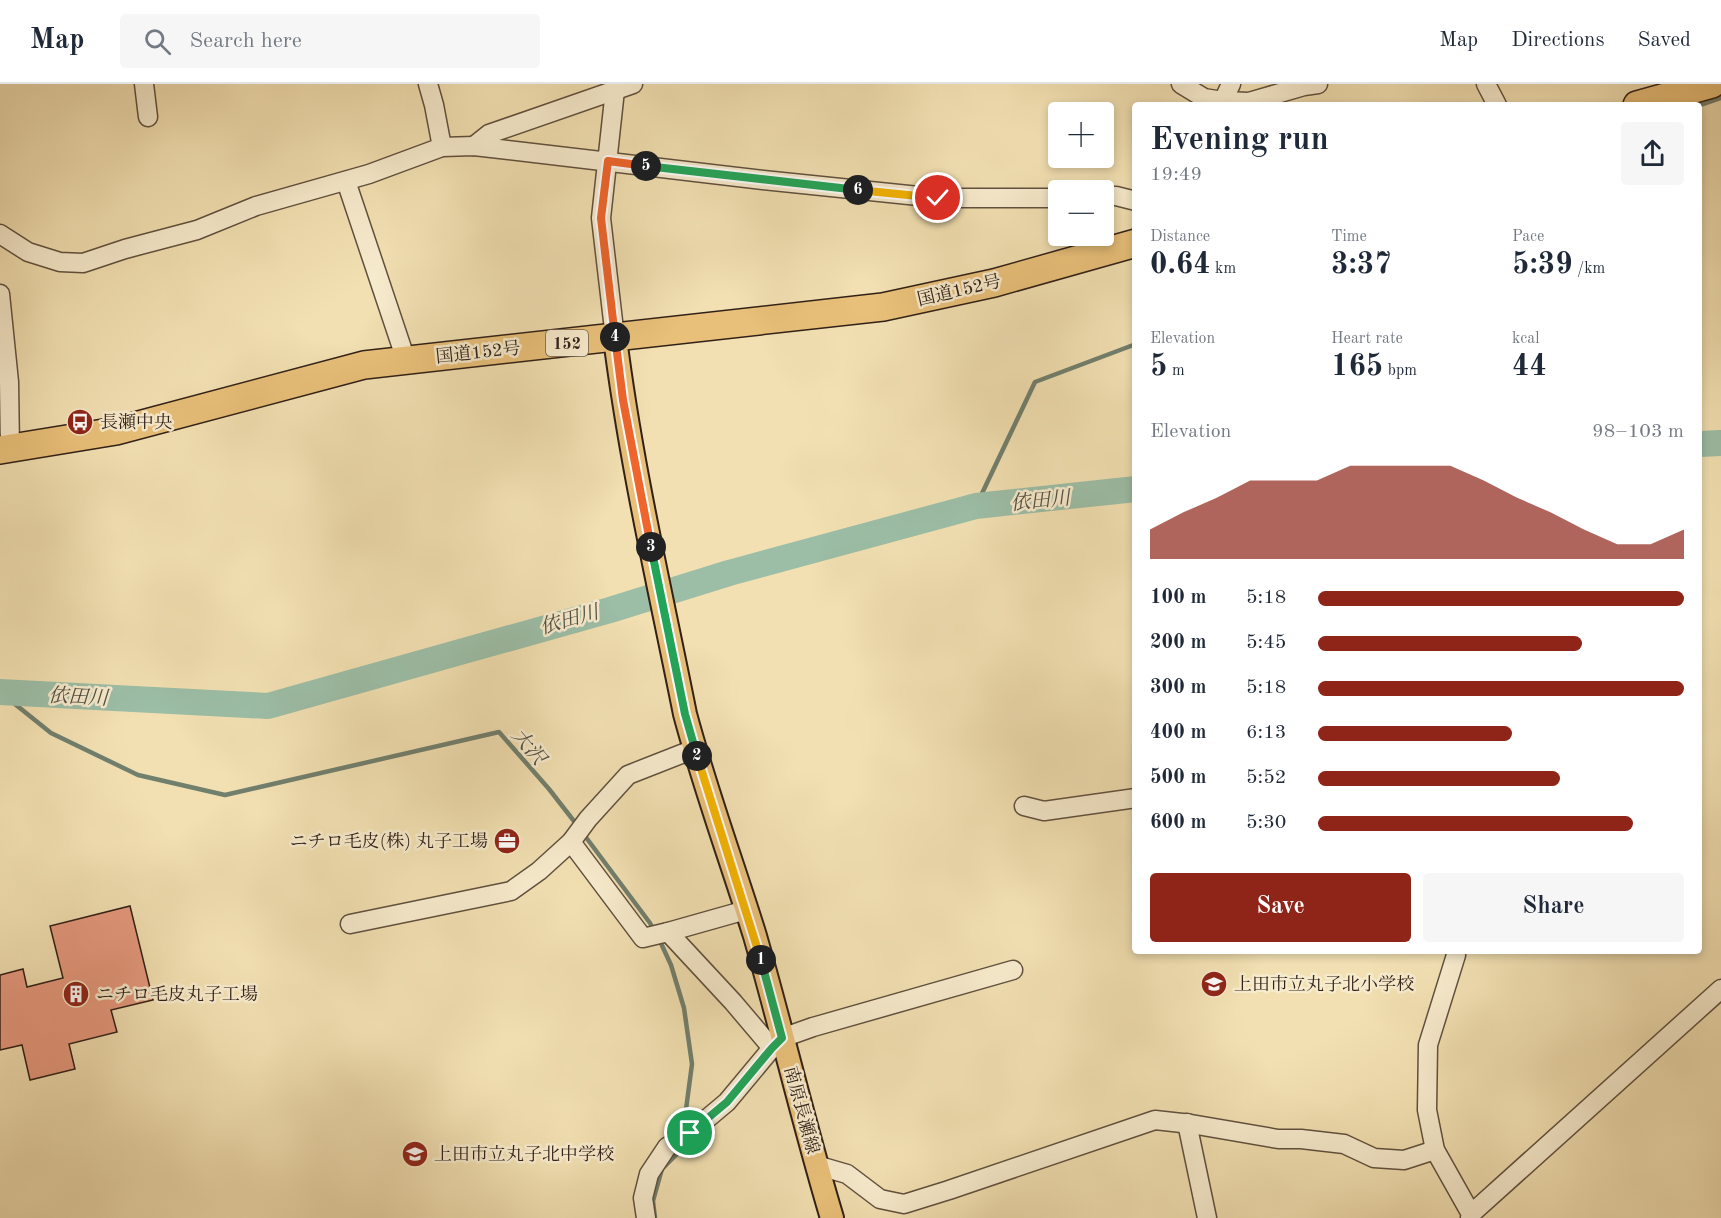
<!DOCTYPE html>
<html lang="en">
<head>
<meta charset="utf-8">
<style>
  :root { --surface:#fff; --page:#f6f6f7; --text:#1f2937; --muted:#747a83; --line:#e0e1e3; --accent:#8f2418 }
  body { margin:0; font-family:"Old Standard TT","Noto Serif JP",serif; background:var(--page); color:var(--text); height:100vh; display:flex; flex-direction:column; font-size:22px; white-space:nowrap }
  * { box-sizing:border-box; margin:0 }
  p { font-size:20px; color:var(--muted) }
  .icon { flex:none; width:33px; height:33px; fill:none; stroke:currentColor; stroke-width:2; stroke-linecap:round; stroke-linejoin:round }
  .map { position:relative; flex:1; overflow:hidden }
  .side { position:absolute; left:1132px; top:18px; width:570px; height:852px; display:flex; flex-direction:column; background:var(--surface); border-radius:6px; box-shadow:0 3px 9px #0003 }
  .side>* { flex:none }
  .buttons { position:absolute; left:1048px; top:18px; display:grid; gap:12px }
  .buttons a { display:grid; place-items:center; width:66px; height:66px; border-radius:6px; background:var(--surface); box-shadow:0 3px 9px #0003; font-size:30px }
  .pin { position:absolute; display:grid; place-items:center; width:51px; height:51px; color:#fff; margin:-26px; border:3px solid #fff; border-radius:50%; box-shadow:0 2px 6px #0007 }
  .km { position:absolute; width:30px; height:30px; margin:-15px; border-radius:50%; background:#222; color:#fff; font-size:16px; line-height:30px; text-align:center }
  .round { display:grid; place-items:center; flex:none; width:63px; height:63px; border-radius:6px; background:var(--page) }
  .head { display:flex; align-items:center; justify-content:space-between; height:102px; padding:0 18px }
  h1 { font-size:33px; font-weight:700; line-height:45px }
  .stats { display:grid; grid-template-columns:repeat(3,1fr); gap:9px; height:102px; padding:6px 18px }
  .stats div { display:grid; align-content:center }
  .stats b { font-size:30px; font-weight:700 }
  .stats small { font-size:16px; font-weight:400 }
  .stats p { font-size:16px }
  .chart { height:168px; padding:12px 18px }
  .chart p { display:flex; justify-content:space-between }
  .chart svg { width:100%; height:108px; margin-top:6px; fill:var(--accent); opacity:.7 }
  .cta { display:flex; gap:12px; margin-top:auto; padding:12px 18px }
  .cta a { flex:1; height:69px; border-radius:6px; background:var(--accent); color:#fff; font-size:24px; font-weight:700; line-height:69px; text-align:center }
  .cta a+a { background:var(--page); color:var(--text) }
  ul { padding:0 18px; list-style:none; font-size:20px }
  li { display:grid; grid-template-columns:96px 72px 1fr; align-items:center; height:45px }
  li i { height:15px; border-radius:8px; background:var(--accent) }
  header { display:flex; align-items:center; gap:36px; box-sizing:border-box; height:84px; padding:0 30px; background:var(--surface); border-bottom:2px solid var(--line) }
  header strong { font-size:28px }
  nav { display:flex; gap:33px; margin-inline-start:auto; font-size:21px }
  .search { width:420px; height:54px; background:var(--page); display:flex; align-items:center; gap:15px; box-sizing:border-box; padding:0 21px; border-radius:6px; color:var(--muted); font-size:22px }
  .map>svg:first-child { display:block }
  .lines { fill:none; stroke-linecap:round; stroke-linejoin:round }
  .stream { stroke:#717f6d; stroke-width:4.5 }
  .river { stroke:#9cbea7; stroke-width:26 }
  .building { fill:#e6997e; stroke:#302017; stroke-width:1.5 }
  .minor-casing { stroke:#60503e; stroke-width:21 }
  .major-casing { stroke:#302017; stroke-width:26 }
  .highway-casing { stroke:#302017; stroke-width:30 }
  .minor { stroke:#f7ebcd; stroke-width:18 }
  .major { stroke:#e9c079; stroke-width:22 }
  .highway { stroke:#e9c079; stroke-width:27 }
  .split-1-casing { stroke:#fff; stroke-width:12 }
  .split-2-casing { stroke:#fff; stroke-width:12 }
  .split-3-casing { stroke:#fff; stroke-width:12 }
  .split-4-casing { stroke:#fff; stroke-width:12 }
  .split-5-casing { stroke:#fff; stroke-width:12 }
  .split-6-casing { stroke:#fff; stroke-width:12 }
  .split-7-casing { stroke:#fff; stroke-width:12 }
  .split-1 { stroke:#22a559; stroke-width:8 }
  .split-2 { stroke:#f5b400; stroke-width:8 }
  .split-3 { stroke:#22a559; stroke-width:8 }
  .split-4 { stroke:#f0652b; stroke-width:8 }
  .split-5 { stroke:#f0652b; stroke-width:8 }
  .split-6 { stroke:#22a559; stroke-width:8 }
  .split-7 { stroke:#f5b400; stroke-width:8 }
  .labels { text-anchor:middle; stroke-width:5; stroke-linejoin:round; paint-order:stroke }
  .shield { fill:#f7ebcd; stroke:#6c5d4e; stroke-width:1.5 }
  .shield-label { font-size:16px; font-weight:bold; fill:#302017 }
  .street-label { font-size:18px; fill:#302017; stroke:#f7ebcd }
  .poi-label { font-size:18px; fill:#302017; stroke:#f7ebcd; text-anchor:start }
  .water-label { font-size:20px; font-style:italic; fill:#504f42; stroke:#f7ebcd }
</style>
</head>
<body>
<header>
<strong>Map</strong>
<div class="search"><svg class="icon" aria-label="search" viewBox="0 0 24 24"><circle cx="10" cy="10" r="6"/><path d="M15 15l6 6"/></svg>Search here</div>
<nav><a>Map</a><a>Directions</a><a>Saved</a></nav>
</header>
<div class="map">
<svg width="1721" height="1134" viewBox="0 0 1721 1134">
  <rect width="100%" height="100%" fill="#f2e0b2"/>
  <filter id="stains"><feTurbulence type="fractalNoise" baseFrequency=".00333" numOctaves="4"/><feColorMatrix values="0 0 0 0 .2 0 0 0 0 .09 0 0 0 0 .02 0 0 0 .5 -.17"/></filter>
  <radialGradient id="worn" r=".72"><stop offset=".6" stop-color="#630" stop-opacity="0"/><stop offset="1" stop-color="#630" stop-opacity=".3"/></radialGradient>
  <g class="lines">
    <g class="stream">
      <path d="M1700,21L1721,14"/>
      <path d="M976,422L1035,298L1136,260"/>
      <path d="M0,608L51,649L138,691L225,711L499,648L549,705L577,741"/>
      <path d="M582,748L650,839L655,848"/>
      <path d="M659,855L671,881L684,924L692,980L683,1048"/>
      <path d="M655,1134L653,1117L662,1085L682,1065V1059"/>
    </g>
    <g class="river">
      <path d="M1700,360L1721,359"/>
      <path d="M0,608L268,622L610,526L729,489L976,422L1136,405"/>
    </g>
  </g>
  <path class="building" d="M130,822L153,916L111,926L117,948L69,960L75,985L30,996L22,961L0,966V891L23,885L27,903L63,894L50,842Z"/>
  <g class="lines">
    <defs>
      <g id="minor">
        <path d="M144,0L148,33"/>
        <path d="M428,0L434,21L442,63"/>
        <path d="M1181,0L1204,14L1223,17L1231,0"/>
        <path d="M1486,0L1497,21"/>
        <path d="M615,6L601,134L615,254"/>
        <path d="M1223,17L1249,18L1304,2L1318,0"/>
        <path d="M474,62L489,50L633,0"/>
        <path d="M346,97L406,276"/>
        <path d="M1104,112H1116L1136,117"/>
        <path d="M0,150L28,168L60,178L83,179L125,165L197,146L256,122L369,90L442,63L474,62L763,96L938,114H1059"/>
        <path d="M0,210L9,298L10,365"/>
        <path d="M1024,722L1044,727L1136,714"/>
        <path d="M571,758L643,854L668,848L746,826"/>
        <path d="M350,840L511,807L539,787L571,758L588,735L628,691L694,665"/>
        <path d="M668,848L733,918L772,964"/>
        <path d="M1455,867L1456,871L1428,961L1427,1026L1435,1066L1471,1130L1470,1134"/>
        <path d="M1187,1039L1207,1134"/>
        <path d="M816,1081L847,1090L880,1115L904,1120L949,1106L1155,1036L1191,1040L1278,1055H1301L1344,1060L1374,1074L1404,1076L1435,1066"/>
        <path d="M1471,1130L1721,905"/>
        <path d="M646,1134L643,1114L649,1090L667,1063L690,1049L727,1018L772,964L782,954L813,943L1013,886"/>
      </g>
      <path id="major" d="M615,254C631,381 660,505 685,630C705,705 732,778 755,852C782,946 804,1041 832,1134"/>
      <g id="highway">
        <path d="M1637,21L1712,0"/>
        <path d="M0,366L116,347L364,281L883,223L994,199L1136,159"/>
      </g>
    </defs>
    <use href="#minor" class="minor-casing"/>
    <use href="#major" class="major-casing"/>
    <use href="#highway" class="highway-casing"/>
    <use href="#minor" class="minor"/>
    <use href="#major" class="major"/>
    <use href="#highway" class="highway"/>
  </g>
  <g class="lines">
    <defs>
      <path id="split-1" d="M690,1049L727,1018L772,964L782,954L761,876"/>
      <path id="split-2" d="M697,672L761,876"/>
      <path id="split-3" d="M651,463L685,630L697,672"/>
      <path id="split-4" d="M615,253L623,316L651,463"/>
      <path id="split-5" d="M615,253L601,134L608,77L646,82"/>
      <path id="split-6" d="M646,82L858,106"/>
      <path id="split-7" d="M858,106L938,114"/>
    </defs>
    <use href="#split-1" class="split-1-casing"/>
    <use href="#split-2" class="split-2-casing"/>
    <use href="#split-3" class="split-3-casing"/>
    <use href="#split-4" class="split-4-casing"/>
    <use href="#split-5" class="split-5-casing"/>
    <use href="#split-6" class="split-6-casing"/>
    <use href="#split-7" class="split-7-casing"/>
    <use href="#split-1" class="split-1"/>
    <use href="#split-2" class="split-2"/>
    <use href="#split-3" class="split-3"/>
    <use href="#split-4" class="split-4"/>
    <use href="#split-5" class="split-5"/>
    <use href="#split-6" class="split-6"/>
    <use href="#split-7" class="split-7"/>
  </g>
  <defs>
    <symbol id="bus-disc" viewBox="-11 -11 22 22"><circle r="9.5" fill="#8f2418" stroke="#f7ebcd"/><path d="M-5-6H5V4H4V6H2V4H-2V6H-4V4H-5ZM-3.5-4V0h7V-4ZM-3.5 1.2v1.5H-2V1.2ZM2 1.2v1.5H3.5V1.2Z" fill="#fff"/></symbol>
    <symbol id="office-disc" viewBox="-11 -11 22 22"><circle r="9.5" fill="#8f2418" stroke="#f7ebcd"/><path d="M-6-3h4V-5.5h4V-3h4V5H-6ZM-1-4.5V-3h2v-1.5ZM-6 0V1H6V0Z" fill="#fff"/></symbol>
    <symbol id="school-disc" viewBox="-11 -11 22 22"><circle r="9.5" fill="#8f2418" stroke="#f7ebcd"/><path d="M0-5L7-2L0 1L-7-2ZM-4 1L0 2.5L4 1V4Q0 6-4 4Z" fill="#fff"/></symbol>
    <symbol id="building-disc" viewBox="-11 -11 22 22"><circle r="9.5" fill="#8f2418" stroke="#f7ebcd"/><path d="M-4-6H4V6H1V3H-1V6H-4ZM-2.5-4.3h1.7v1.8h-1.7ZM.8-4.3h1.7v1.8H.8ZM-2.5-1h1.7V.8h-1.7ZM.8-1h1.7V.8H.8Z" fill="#fff"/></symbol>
  </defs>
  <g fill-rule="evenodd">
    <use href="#bus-disc" x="65" y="323" width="30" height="30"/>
    <use href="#office-disc" x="492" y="742" width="30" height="30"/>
    <use href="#school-disc" x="1199" y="885" width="30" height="30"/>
    <use href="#building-disc" x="61" y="895" width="30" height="30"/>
    <use href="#school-disc" x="400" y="1055" width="30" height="30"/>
  </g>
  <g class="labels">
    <rect class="shield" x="546" y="246" width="42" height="26" rx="4.5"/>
    <g class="shield-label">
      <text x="567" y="265">152</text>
    </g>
    <g class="street-label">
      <text transform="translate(959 206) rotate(-13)" y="6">国道152号</text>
      <text transform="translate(478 268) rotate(-6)" y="6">国道152号</text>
      <text transform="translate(802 1026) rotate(75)" y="6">南原長瀬線</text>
    </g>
    <g class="poi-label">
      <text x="100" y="344">長瀬中央</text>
      <text x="488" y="763" text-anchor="end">ニチロ毛皮(株) 丸子工場</text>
      <text x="1234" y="906">上田市立丸子北小学校</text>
      <text x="96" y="916">ニチロ毛皮丸子工場</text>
      <text x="434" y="1076">上田市立丸子北中学校</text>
    </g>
    <g class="water-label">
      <text transform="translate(1040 416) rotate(-6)" y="7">依田川</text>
      <text transform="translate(569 535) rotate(-16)" y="7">依田川</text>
      <text transform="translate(78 612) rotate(3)" y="7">依田川</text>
      <text transform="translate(529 662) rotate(50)" y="7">大沢</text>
    </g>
  </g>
  <rect width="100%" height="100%" filter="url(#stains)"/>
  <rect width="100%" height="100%" fill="url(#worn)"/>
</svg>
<div class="buttons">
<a>+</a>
<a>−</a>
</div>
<div class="pin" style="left:690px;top:1049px;background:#1e9e55"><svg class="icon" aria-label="arrive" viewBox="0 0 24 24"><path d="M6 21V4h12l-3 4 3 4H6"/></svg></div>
<div class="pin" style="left:938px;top:114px;background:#d93025"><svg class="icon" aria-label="check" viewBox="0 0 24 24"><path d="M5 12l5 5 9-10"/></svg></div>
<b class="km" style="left:761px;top:876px">1</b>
<b class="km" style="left:697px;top:672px">2</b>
<b class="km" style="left:651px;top:463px">3</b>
<b class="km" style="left:615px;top:253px">4</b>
<b class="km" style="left:646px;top:82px">5</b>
<b class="km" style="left:858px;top:106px">6</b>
<section class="side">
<div class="head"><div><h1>Evening run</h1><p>19:49</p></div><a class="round"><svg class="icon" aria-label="share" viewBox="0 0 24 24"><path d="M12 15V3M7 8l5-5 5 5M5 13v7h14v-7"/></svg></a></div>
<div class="stats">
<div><p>Distance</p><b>0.64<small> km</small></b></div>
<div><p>Time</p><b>3:37</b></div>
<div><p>Pace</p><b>5:39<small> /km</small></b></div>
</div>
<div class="stats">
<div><p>Elevation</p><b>5<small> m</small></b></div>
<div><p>Heart rate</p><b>165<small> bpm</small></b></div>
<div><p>kcal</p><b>44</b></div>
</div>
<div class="chart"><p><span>Elevation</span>98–103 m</p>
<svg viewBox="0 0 160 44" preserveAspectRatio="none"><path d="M0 44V32L10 25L20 19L30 12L40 12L50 12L60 6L70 6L80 6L90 6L100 12L110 19L120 25L130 32L140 38L150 38L160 32V44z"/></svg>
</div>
<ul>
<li><b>100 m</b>5:18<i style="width:100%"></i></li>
<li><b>200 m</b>5:45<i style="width:72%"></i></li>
<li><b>300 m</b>5:18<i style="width:100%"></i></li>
<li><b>400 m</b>6:13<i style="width:53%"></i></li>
<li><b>500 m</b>5:52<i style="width:66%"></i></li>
<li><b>600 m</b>5:30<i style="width:86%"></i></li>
</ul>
<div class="cta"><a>Save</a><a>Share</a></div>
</section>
</div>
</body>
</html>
